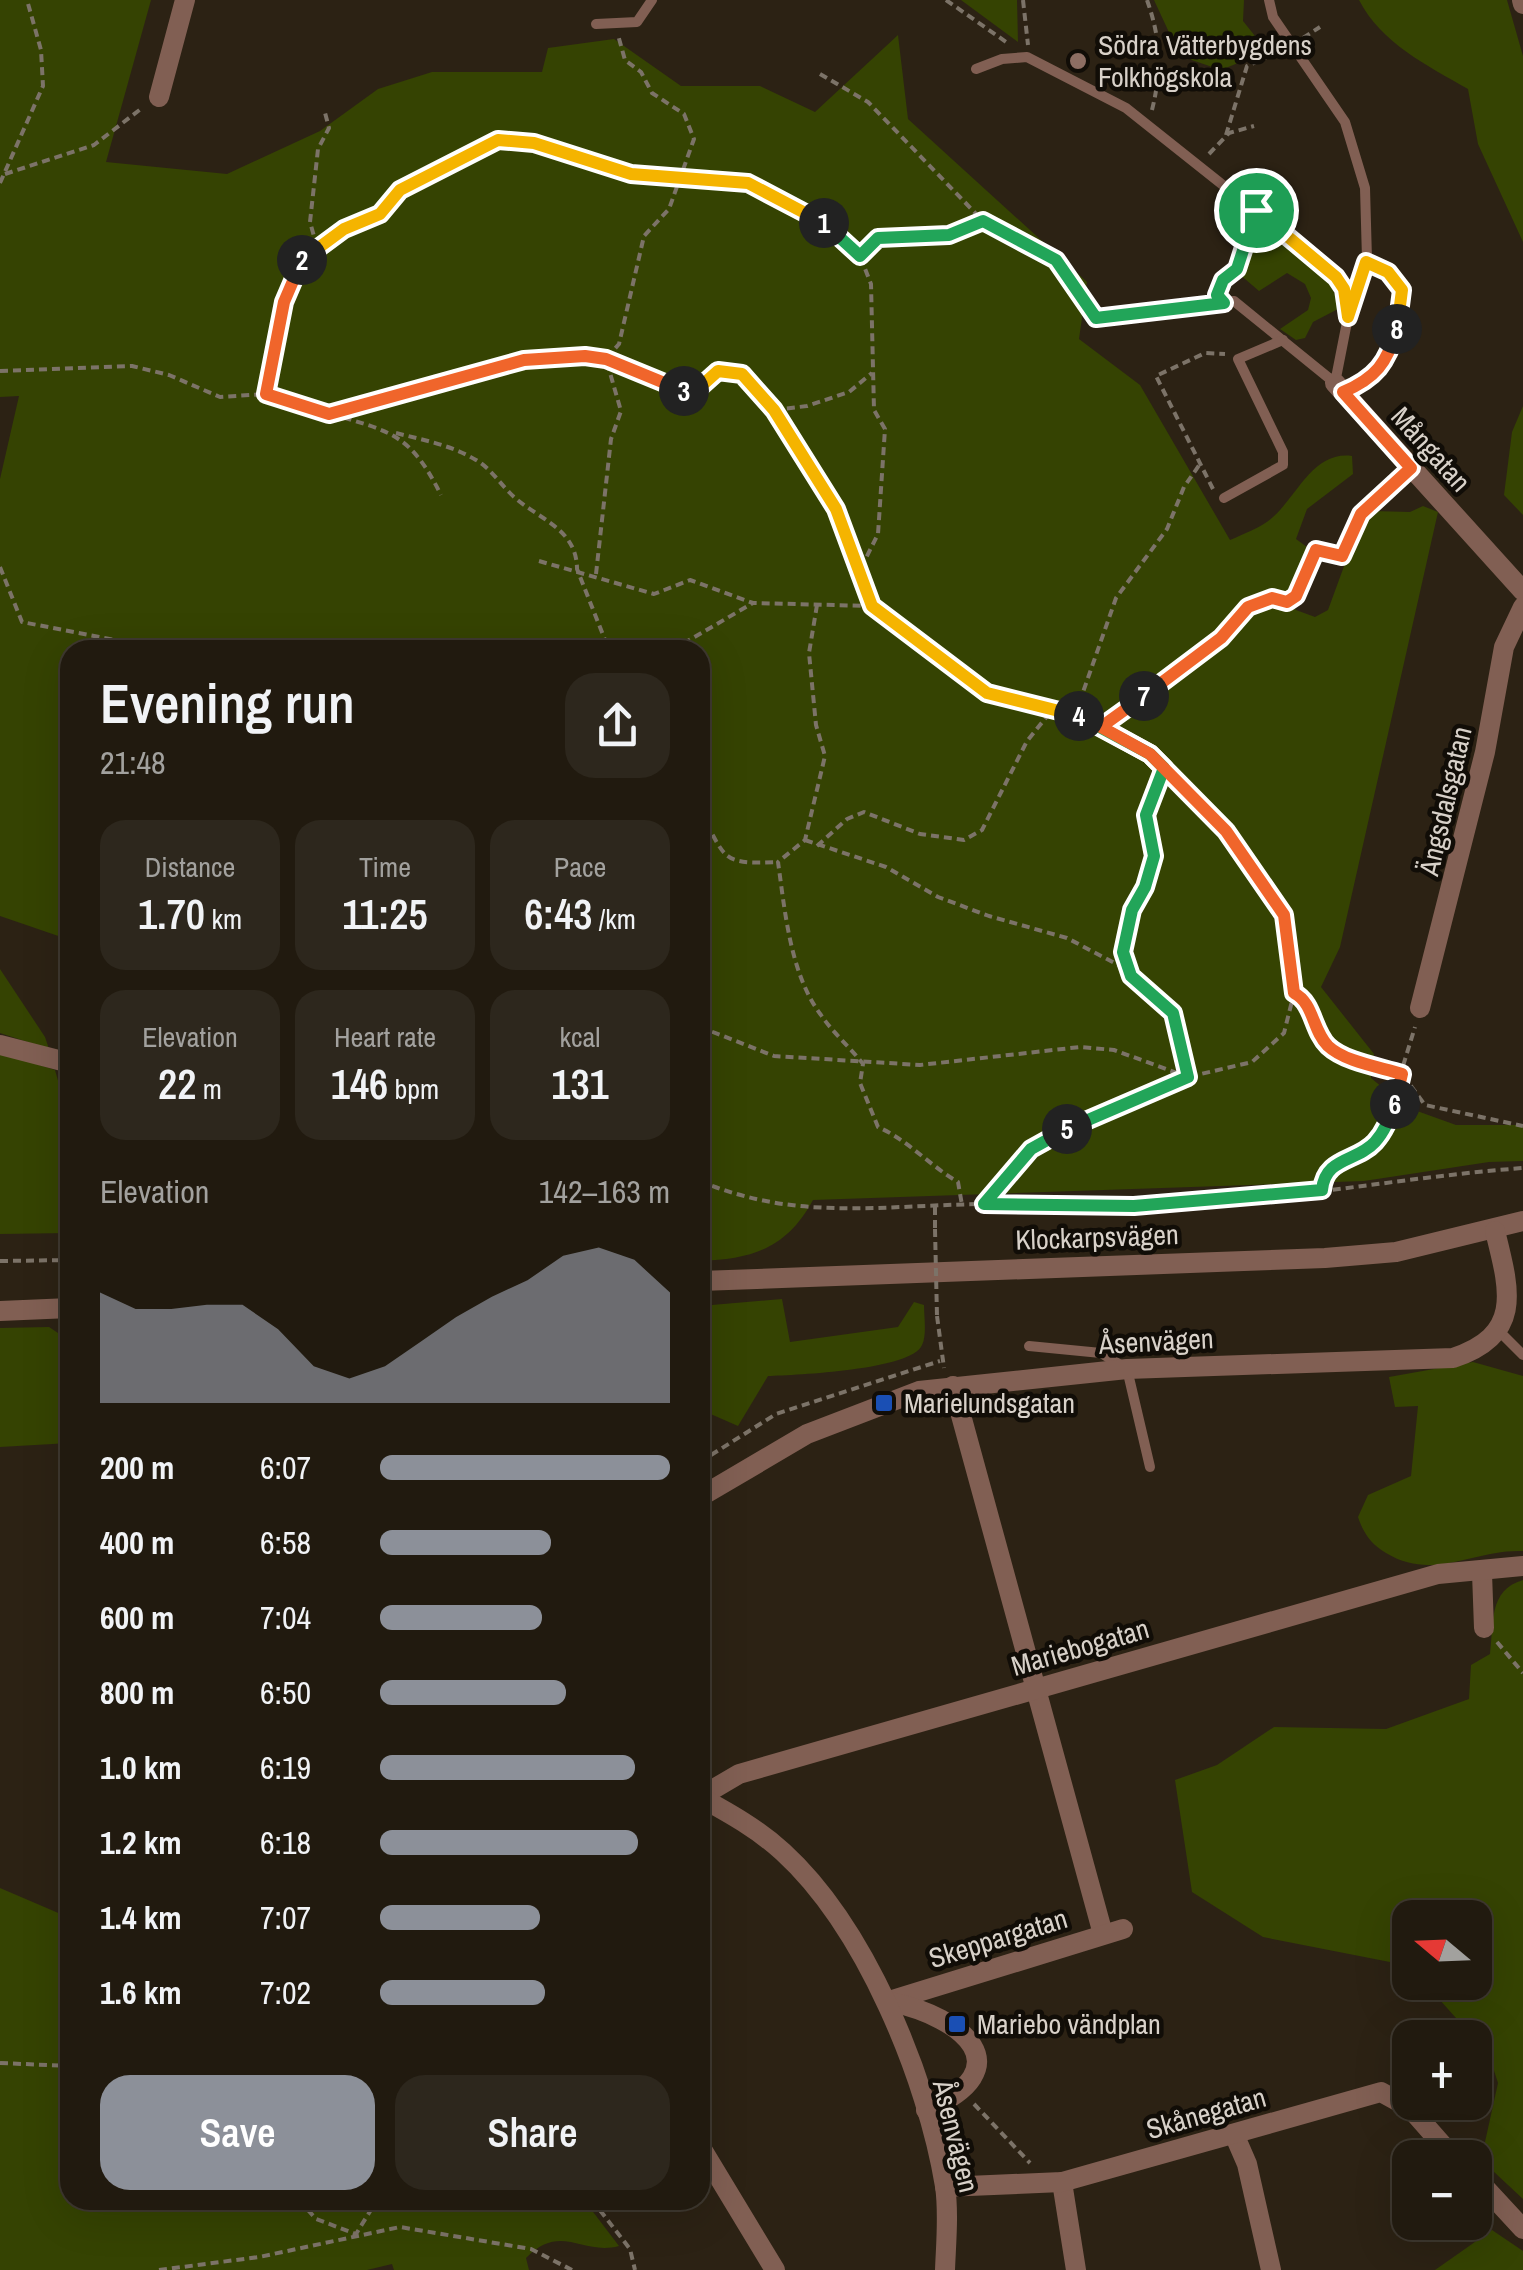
<!DOCTYPE html>
<html lang="en">
<head>
<meta charset="utf-8">
<style>
  :root { --surface:#211a0f; --page:#2d271d; --text:#f1f3f6; --muted:#a2a19e; --line:#3e382f; --accent:#8c9099 }
  body { margin:0; font-family:"Archivo Narrow",sans-serif; background:var(--page); color:var(--text); height:100vh; display:flex; flex-direction:column; font-size:38px; white-space:nowrap }
  * { box-sizing:border-box; margin:0 }
  p { font-size:32px; color:var(--muted) }
  .icon { flex:none; width:55px; height:55px; fill:none; stroke:currentColor; stroke-width:2; stroke-linecap:round; stroke-linejoin:round }
  .map { position:relative; flex:1; overflow:hidden }
  .panel { position:absolute; left:60px; top:640px; width:650px; height:1570px; display:flex; flex-direction:column; background:var(--surface); border-radius:30px; box-shadow:0 10px 40px #0002,0 0 0 2px var(--line) }
  .panel>* { flex:none }
  .needle { width:65px; rotate:289deg }
  .buttons { position:absolute; left:1392px; top:1900px; display:grid; gap:20px }
  .buttons a { display:grid; place-items:center; width:100px; height:100px; border-radius:20px; background:var(--surface); box-shadow:0 10px 40px #0002,0 0 0 2px var(--line); font-size:50px }
  .pin { position:absolute; display:grid; place-items:center; width:85px; height:85px; color:#fff; margin:-42px; border:5px solid #fff; border-radius:50%; box-shadow:0 2px 10px #0007 }
  .km { position:absolute; width:50px; height:50px; margin:-25px; border-radius:50%; background:#222; color:#fff; font-size:28px; line-height:50px; text-align:center }
  .round { display:grid; place-items:center; flex:none; width:105px; height:105px; border-radius:30px; background:var(--page) }
  .summary { display:flex; align-items:center; justify-content:space-between; height:170px; padding:0 40px }
  h1 { font-size:55px; font-weight:600; line-height:75px }
  .stats { display:grid; grid-template-columns:repeat(3,1fr); gap:15px; height:170px; padding:10px 40px }
  .stats div { display:grid; align-content:center; border-radius:25px; background:var(--page); text-align:center }
  .stats b { font-size:42px; font-weight:600 }
  .stats small { font-size:28px; font-weight:400 }
  .stats p { font-size:28px }
  .chart { height:280px; padding:20px 40px }
  .chart p { display:flex; justify-content:space-between }
  .chart svg { width:100%; height:180px; margin-top:10px; fill:var(--accent); opacity:.7 }
  .button { display:flex; gap:20px; margin-top:auto; padding:20px 40px }
  .button a { flex:1; height:115px; border-radius:30px; background:var(--accent); color:#fff; font-size:40px; font-weight:600; line-height:115px; text-align:center }
  .button a+a { background:var(--page); color:var(--text) }
  ul { padding:0 40px; list-style:none; font-size:32px }
  li { display:grid; grid-template-columns:160px 120px 1fr; align-items:center; height:75px }
  li i { height:25px; border-radius:12px; background:var(--accent) }
  .map>svg:first-child { display:block }
  .green { fill:#354302 }
  .lines { fill:none; stroke-linecap:round; stroke-linejoin:round }
  .path { stroke:#7c7368; stroke-width:4; stroke-dasharray:8 5; stroke-linecap:butt }
  .service { stroke:#815f53; stroke-width:10 }
  .minor { stroke:#815f53; stroke-width:20 }
  .tertiary { stroke:#815f53; stroke-width:20 }
  .path-bridge { stroke:#7c7368; stroke-width:4; stroke-dasharray:8 5; stroke-linecap:butt }
  .split-1-casing { stroke:#fff; stroke-width:20 }
  .split-2-casing { stroke:#fff; stroke-width:20 }
  .split-3-casing { stroke:#fff; stroke-width:20 }
  .split-4-casing { stroke:#fff; stroke-width:20 }
  .split-5-casing { stroke:#fff; stroke-width:20 }
  .split-6-casing { stroke:#fff; stroke-width:20 }
  .split-7-casing { stroke:#fff; stroke-width:20 }
  .split-8-casing { stroke:#fff; stroke-width:20 }
  .split-9-casing { stroke:#fff; stroke-width:20 }
  .split-1 { stroke:#22a559; stroke-width:12 }
  .split-2 { stroke:#f5b400; stroke-width:12 }
  .split-3 { stroke:#f0652b; stroke-width:12 }
  .split-4 { stroke:#f5b400; stroke-width:12 }
  .split-5 { stroke:#22a559; stroke-width:12 }
  .split-6 { stroke:#22a559; stroke-width:12 }
  .split-7 { stroke:#f0652b; stroke-width:12 }
  .split-8 { stroke:#f0652b; stroke-width:12 }
  .split-9 { stroke:#f5b400; stroke-width:12 }
  .education-dot { fill:#8d6e63; stroke:#110d07; stroke-width:4 }
  .transit-dot { fill:#1a4fb4; stroke:#110d07; stroke-width:4 }
  .labels { text-anchor:middle; stroke-width:9; stroke-linejoin:round; paint-order:stroke }
  .poi-label { font-size:28px; fill:#d8d1c9; stroke:#110d07; text-anchor:start }
  .street-label { font-size:28px; fill:#d8d1c9; stroke:#110d07 }
</style>
</head>
<body>
<div class="map">
<svg width="1523" height="2270" viewBox="0 0 1523 2270">
  <rect width="100%" height="100%" fill="#2c2214"/>
  <g class="green">
    <path d="M0,0H151L106,162L227,174L320,131L378,89L432,72H542L548,48L614,39L681,86H760L815,112L898,35L908,119L1087,282L1079,339L1140,385L1230,540C1243,534 1262,527 1273,517C1298,495 1313,451 1352,456L1353,474L1307,509L1296,539L1307,547L1290,602L1296,610L1315,617L1328,610L1358,528L1372,511L1410,512L1423,506L1438,512L1340,947L1321,987L1374,1054L1371,1078L1406,1107L1456,1125H1523V1161L1489,1162L1364,1181L813,1200C787,1248 753,1259 700,1261V650H70V940L0,916V479L19,396L0,397Z"/>
    <path d="M961,0H1017L1018,42Z"/>
    <path d="M1154,0H1244L1243,21L1267,51L1221,70L1180,56Z"/>
    <path d="M1359,0H1507L1523,56V242L1478,144L1468,89C1428,66 1381,43 1359,0Z"/>
    <path d="M1253,220C1281,240 1337,271 1338,309L1313,322L1305,338L1296,340L1280,329L1308,310L1311,298L1305,284L1287,273L1259,291L1238,273L1249,248Z"/>
    <path d="M1523,406V515L1504,495L1512,432Z"/>
    <path d="M0,969L45,1037L49,1049L0,1033Z"/>
    <path d="M0,1052L55,1070L63,1098L70,1102V1233L0,1234Z"/>
    <path d="M782,1299L790,1342L898,1327L914,1302L924,1305C924,1316 927,1335 922,1345C912,1370 796,1375 768,1376L738,1426L706,1412L709,1375L700,1360V1306Z"/>
    <path d="M49,1327L70,1341V1443L0,1447V1328Z"/>
    <path d="M1473,1362L1523,1376V1551C1473,1549 1434,1582 1386,1553C1372,1545 1363,1533 1358,1517L1368,1495L1411,1476L1418,1406L1395,1407L1389,1377Z"/>
    <path d="M1523,1580V2199L1493,2171L1483,2151L1498,2083L1489,2055L1439,1999L1411,1983L1475,1982V1918H1410V1981L1395,1963L1263,1937L1192,1892L1175,1780L1217,1765L1274,1727L1386,1729L1469,1699L1471,1665L1490,1654C1494,1624 1488,1590 1523,1580Z"/>
    <path d="M0,1888L70,1918V2200H584L619,2246C582,2256 561,2222 526,2258L529,2270H394L392,2264L367,2270H0Z"/>
    <path d="M1492,2230L1523,2251V2270H1435Z"/>
  </g>
  <g class="lines">
    <g class="path">
      <path d="M946,0L1009,44"/>
      <path d="M1023,0L1028,45"/>
      <path d="M1147,0C1161,40 1162,69 1152,110"/>
      <path d="M1303,38L1320,27"/>
      <path d="M820,74L868,102L983,221L1057,260L1063,275L1090,306"/>
      <path d="M1226,135L1247,66L1282,50"/>
      <path d="M1209,154L1229,133L1254,126"/>
      <path d="M5,174L94,145L142,108"/>
      <path d="M0,183L43,86L41,50L27,0"/>
      <path d="M317,247L310,222L318,149L329,128L324,109"/>
      <path d="M1219,290L1237,269L1249,224"/>
      <path d="M0,371L132,366L169,375L220,397L266,394L329,414L524,360L585,356L606,359L685,391L699,388L718,371L742,374L774,410L835,509L872,606L987,693L1082,717L1150,754L1226,831L1284,915L1294,993L1307,1003L1326,1044L1340,1054L1403,1075L1425,1105L1523,1126"/>
      <path d="M267,392L284,302L303,257L344,229L380,213L400,190L497,141L534,143L631,174L748,183L832,228L860,256"/>
      <path d="M774,410L807,406L849,392L872,373"/>
      <path d="M331,414C393,432 411,435 441,495"/>
      <path d="M396,433C423,440 451,445 476,460C490,468 498,481 509,492C533,518 577,526 577,569L609,650"/>
      <path d="M1213,489L1156,376L1205,353L1225,354"/>
      <path d="M539,561L654,594L690,580L753,603L872,606"/>
      <path d="M0,567L22,622L167,650"/>
      <path d="M861,568L878,534L885,429L874,410L871,284L860,256L878,239L949,235L983,221"/>
      <path d="M596,574L611,439L621,411L606,359L619,344L644,236L669,209L694,139L684,114L652,93L641,72L625,60L618,35"/>
      <path d="M817,605L809,653L816,725L825,756L805,840L778,862C785,911 790,974 821,1015C833,1033 850,1047 863,1064L860,1083L878,1127C908,1140 930,1166 958,1182L962,1205"/>
      <path d="M672,650L753,603"/>
      <path d="M1075,715L1116,598L1167,529L1184,487L1200,464"/>
      <path d="M1101,727L1204,653L1248,607L1272,597L1287,602L1296,596L1312,554L1322,550L1342,557L1361,514L1399,479"/>
      <path d="M1163,770L1146,815L1154,856L1145,887L1132,910L1123,952L1131,976L1173,1013L1188,1077"/>
      <path d="M700,812C727,858 719,865 778,862"/>
      <path d="M805,840L886,867L938,897L989,916L1067,938L1126,969"/>
      <path d="M817,846L847,819L864,812L920,834L964,840L982,830L1027,741L1053,709"/>
      <path d="M700,1027L774,1056L920,1065L1080,1047L1114,1050L1188,1077"/>
      <path d="M700,1181C797,1222 883,1205 985,1204C1084,1202 1182,1207 1281,1196C1362,1187 1442,1174 1523,1168"/>
      <path d="M1323,1190C1324,1157 1366,1155 1383,1131L1415,1027"/>
      <path d="M984,1204L1031,1149L1079,1122L1188,1077L1252,1062L1284,1033L1294,993"/>
      <path d="M935,1207V1229"/>
      <path d="M0,1261L70,1260"/>
      <path d="M937,1316L944,1368"/>
      <path d="M700,1462L776,1414L940,1361"/>
      <path d="M1497,1642L1523,1673"/>
      <path d="M0,2063L70,2066"/>
      <path d="M974,2104L1030,2163"/>
      <path d="M299,2200L316,2219L356,2234L377,2200"/>
      <path d="M592,2200L630,2249L635,2270"/>
      <path d="M159,2270L259,2257L400,2227L531,2249L572,2270"/>
    </g>
    <g class="service">
      <path d="M596,24L637,22L652,0"/>
      <path d="M976,69L1002,59L1027,57L1126,108L1326,267L1344,289L1348,311"/>
      <path d="M1096,318L1234,301L1335,383L1348,317L1367,259L1365,188L1345,122L1273,17L1269,0"/>
      <path d="M1344,392C1353,388 1365,385 1373,378C1395,361 1410,305 1397,281L1366,263"/>
      <path d="M1224,498L1283,465V452L1238,359L1283,340"/>
      <path d="M1500,1332L1523,1355"/>
      <path d="M1029,1346L1101,1353L1127,1369L1150,1467"/>
    </g>
    <g class="minor">
      <path d="M1522,0L1523,4"/>
      <path d="M159,97L185,0"/>
      <path d="M1335,383L1523,591"/>
      <path d="M1420,1008L1485,752L1504,647L1523,607"/>
      <path d="M0,1045L70,1063"/>
      <path d="M953,1386L1103,1934"/>
      <path d="M1482,1573L1484,1628"/>
      <path d="M700,1797L739,1774L1438,1574L1523,1566"/>
      <path d="M889,2001L1123,1929"/>
      <path d="M891,2002C963,2017 1024,2068 926,2110"/>
      <path d="M1234,2134L1247,2164L1271,2270"/>
      <path d="M700,2146L775,2270"/>
      <path d="M1475,2177L1523,2229"/>
      <path d="M1062,2182L1076,2270"/>
      <path d="M945,2187L1062,2182L1381,2092L1410,2108L1454,2158"/>
    </g>
    <g class="tertiary">
      <path d="M700,1281L1325,1258L1396,1252L1523,1221"/>
      <path d="M0,1311L70,1308"/>
      <path d="M700,1497L807,1434L919,1391L1127,1369L1453,1358C1523,1335 1510,1291 1495,1231"/>
      <path d="M700,1797C729,1813 758,1829 783,1852C865,1927 927,2077 945,2186C949,2213 946,2243 945,2270"/>
    </g>
    <path class="path-bridge" d="M935,1229L937,1316"/>
  </g>
  <g class="lines">
    <defs>
      <path id="split-1" d="M824,223L860,256L878,238L949,235L983,221L1056,260L1096,318L1224,303L1217,295L1223,280L1237,269L1256,210"/>
      <path id="split-2" d="M302,260L344,229L380,214L400,190L498,140L534,143L631,174L748,183L824,223"/>
      <path id="split-3" d="M302,260L284,302L266,394L329,414L524,360L585,356L606,359L684,391"/>
      <path id="split-4" d="M684,391L699,388L718,371L742,374L774,410L836,509L872,606L987,693L1079,716"/>
      <path id="split-5" d="M1067,1129L1188,1077L1173,1013L1131,976L1123,952L1132,910L1145,887L1154,856L1146,815L1164,768L1150,754L1079,716"/>
      <path id="split-6" d="M1067,1129L1031,1149L984,1204L1134,1206L1322,1190C1325,1157 1357,1162 1375,1142C1385,1131 1390,1117 1395,1104"/>
      <path id="split-7" d="M1144,696L1101,727L1150,754L1226,831L1284,915L1294,993C1314,1003 1312,1030 1328,1046C1345,1062 1380,1067 1402,1074L1395,1104"/>
      <path id="split-8" d="M1144,696L1221,638L1248,607L1272,598L1287,602L1296,596L1316,550L1342,556L1361,514L1411,468L1343,392C1376,378 1387,363 1397,329"/>
      <path id="split-9" d="M1256,210L1336,277L1344,289L1348,317L1366,262L1388,272L1402,290L1397,329"/>
    </defs>
    <use href="#split-1" class="split-1-casing"/>
    <use href="#split-2" class="split-2-casing"/>
    <use href="#split-3" class="split-3-casing"/>
    <use href="#split-4" class="split-4-casing"/>
    <use href="#split-5" class="split-5-casing"/>
    <use href="#split-6" class="split-6-casing"/>
    <use href="#split-7" class="split-7-casing"/>
    <use href="#split-8" class="split-8-casing"/>
    <use href="#split-9" class="split-9-casing"/>
    <use href="#split-1" class="split-1"/>
    <use href="#split-2" class="split-2"/>
    <use href="#split-3" class="split-3"/>
    <use href="#split-4" class="split-4"/>
    <use href="#split-5" class="split-5"/>
    <use href="#split-6" class="split-6"/>
    <use href="#split-7" class="split-7"/>
    <use href="#split-8" class="split-8"/>
    <use href="#split-9" class="split-9"/>
  </g>
  <circle class="education-dot" cx="1078" cy="61" r="10"/>
  <g class="transit-dot">
    <rect x="874" y="1393" width="20" height="20" rx="5"/>
    <rect x="947" y="2014" width="20" height="20" rx="5"/>
  </g>
  <g class="labels">
    <g class="poi-label">
      <text x="1098" y="55">Södra Vätterbygdens<tspan x="1098" dy="32">Folkhögskola</tspan></text>
      <text x="904" y="1413">Marielundsgatan</text>
      <text x="977" y="2034">Mariebo vändplan</text>
    </g>
    <g class="street-label">
      <text transform="translate(1431 449) rotate(48)" y="10">Mångatan</text>
      <text transform="translate(1445 801) rotate(-77)" y="10">Ängsdalsgatan</text>
      <text transform="translate(1097 1237) rotate(-2)" y="10">Klockarpsvägen</text>
      <text transform="translate(1156 1341) rotate(-3)" y="10">Åsenvägen</text>
      <text transform="translate(1080 1647) rotate(-16)" y="10">Mariebogatan</text>
      <text transform="translate(998 1938) rotate(-17)" y="10">Skeppargatan</text>
      <text transform="translate(1206 2113) rotate(-16)" y="10">Skånegatan</text>
      <text transform="translate(956 2136) rotate(76)" y="10">Åsenvägen</text>
    </g>
  </g>
</svg>
<div class="buttons">
<a><svg class="needle" viewBox="-14 -14 28 28"><path d="M0-13l5 13h-10z" fill="#e53935"/><path d="M0 13l5-13h-10z" fill="#a2a19e"/></svg></a>
<a>+</a>
<a>−</a>
</div>
<div class="pin" style="left:1256px;top:210px;background:#1e9e55"><svg class="icon" aria-label="arrive" viewBox="0 0 24 24"><path d="M6 21V4h12l-3 4 3 4H6"/></svg></div>
<b class="km" style="left:824px;top:223px">1</b>
<b class="km" style="left:302px;top:260px">2</b>
<b class="km" style="left:684px;top:391px">3</b>
<b class="km" style="left:1079px;top:716px">4</b>
<b class="km" style="left:1067px;top:1129px">5</b>
<b class="km" style="left:1395px;top:1104px">6</b>
<b class="km" style="left:1144px;top:696px">7</b>
<b class="km" style="left:1397px;top:329px">8</b>
<section class="panel">
<div class="summary"><div><h1>Evening run</h1><p>21:48</p></div><a class="round"><svg class="icon" aria-label="share" viewBox="0 0 24 24"><path d="M12 15V3M7 8l5-5 5 5M5 13v7h14v-7"/></svg></a></div>
<div class="stats">
<div><p>Distance</p><b>1.70<small> km</small></b></div>
<div><p>Time</p><b>11:25</b></div>
<div><p>Pace</p><b>6:43<small> /km</small></b></div>
</div>
<div class="stats">
<div><p>Elevation</p><b>22<small> m</small></b></div>
<div><p>Heart rate</p><b>146<small> bpm</small></b></div>
<div><p>kcal</p><b>131</b></div>
</div>
<div class="chart"><p><span>Elevation</span>142–163 m</p>
<svg viewBox="0 0 160 44" preserveAspectRatio="none"><path d="M0 44V17L10 21L20 21L30 20L40 20L50 26L60 35L70 38L80 35L90 29L100 23L110 18L120 14L130 8L140 6L150 9L160 17V44z"/></svg>
</div>
<ul>
<li><b>200 m</b>6:07<i style="width:100%"></i></li>
<li><b>400 m</b>6:58<i style="width:59%"></i></li>
<li><b>600 m</b>7:04<i style="width:56%"></i></li>
<li><b>800 m</b>6:50<i style="width:64%"></i></li>
<li><b>1.0 km</b>6:19<i style="width:88%"></i></li>
<li><b>1.2 km</b>6:18<i style="width:89%"></i></li>
<li><b>1.4 km</b>7:07<i style="width:55%"></i></li>
<li><b>1.6 km</b>7:02<i style="width:57%"></i></li>
</ul>
<div class="button"><a>Save</a><a>Share</a></div>
</section>
</div>
</body>
</html>
